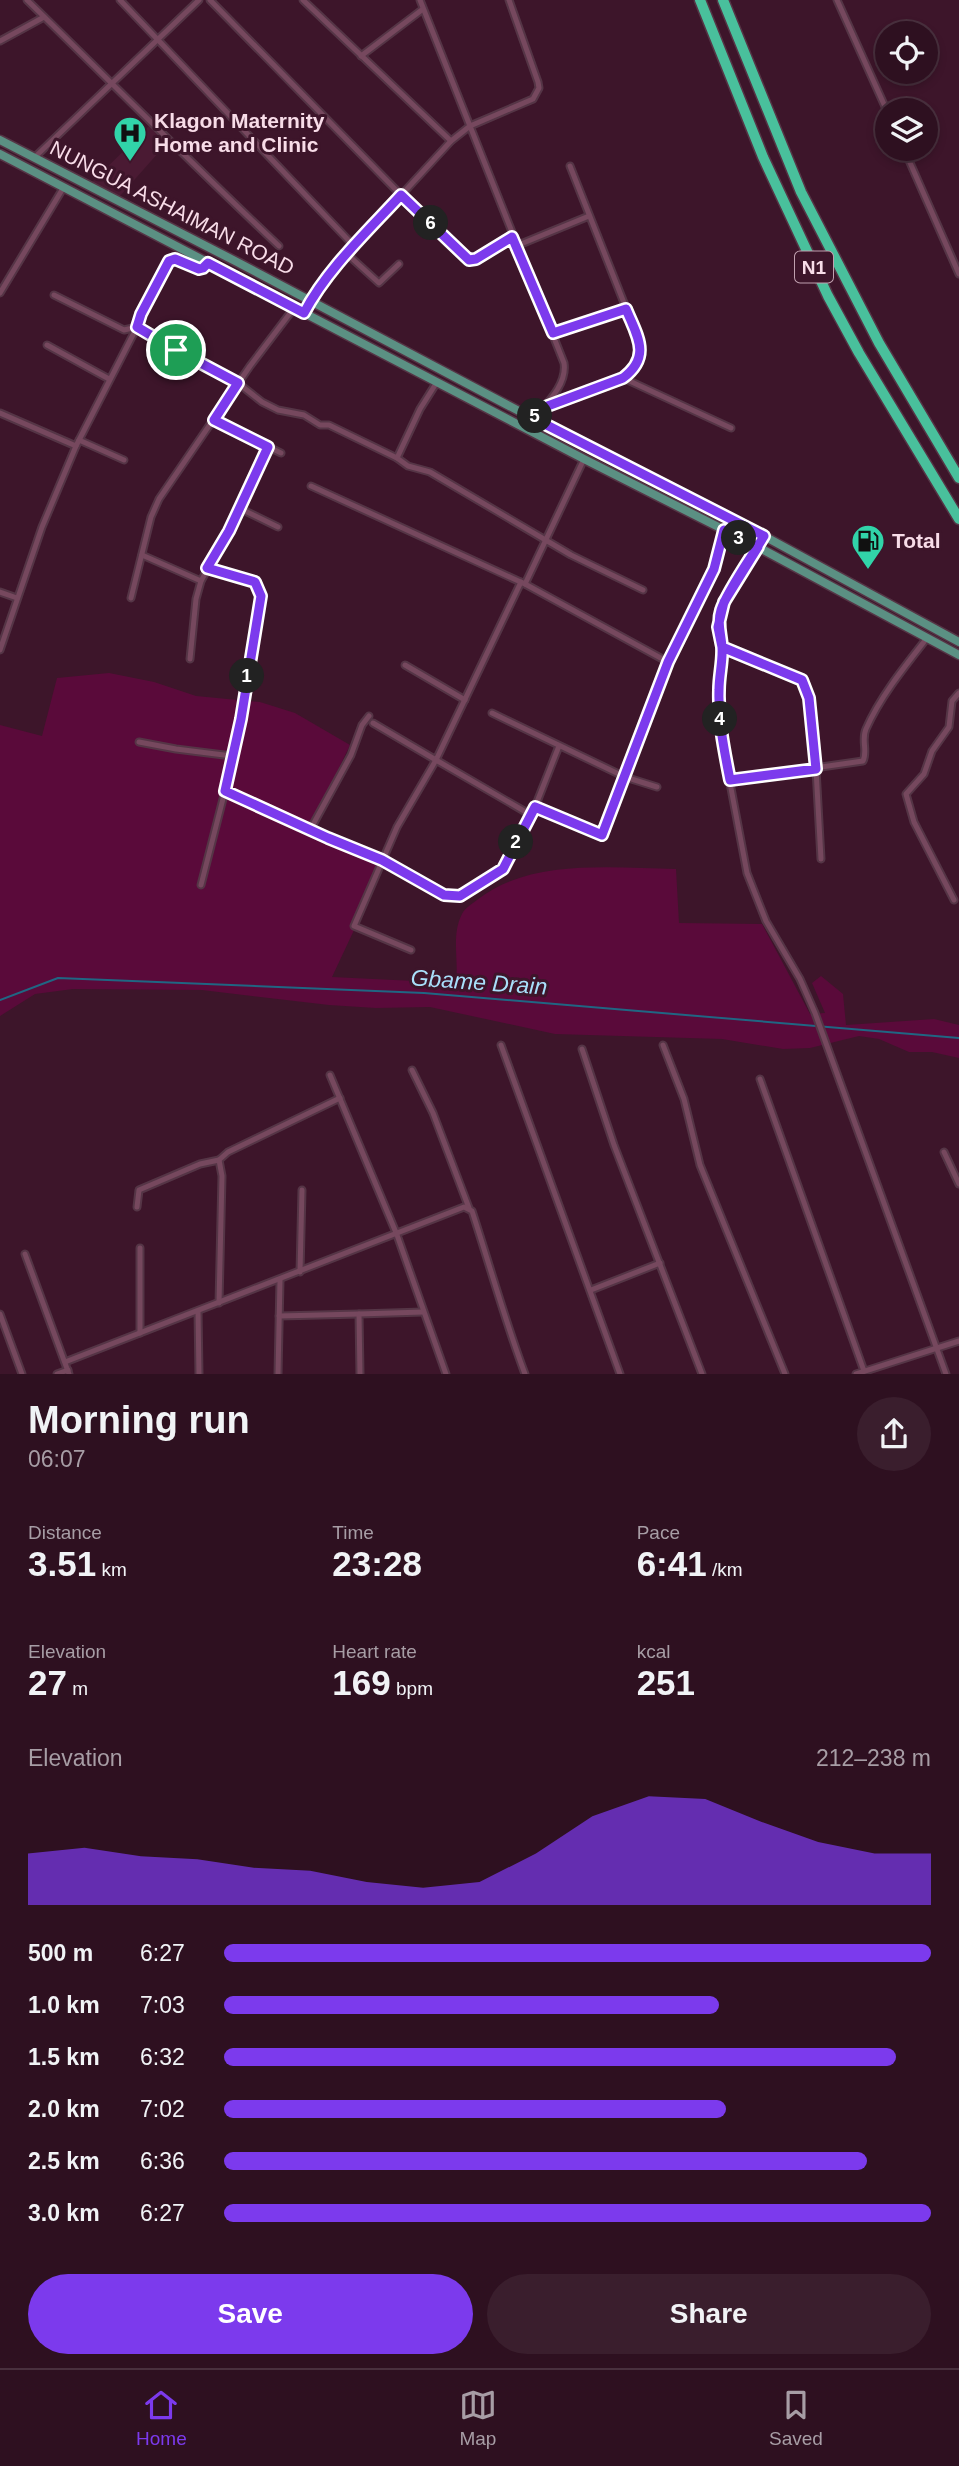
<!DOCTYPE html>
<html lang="en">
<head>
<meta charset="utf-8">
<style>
  :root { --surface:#2e1020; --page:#3a1e2d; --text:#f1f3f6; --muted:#a79da5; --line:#49303e; --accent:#7c3aed }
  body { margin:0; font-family:Helvetica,sans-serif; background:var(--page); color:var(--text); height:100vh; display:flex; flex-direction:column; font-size:26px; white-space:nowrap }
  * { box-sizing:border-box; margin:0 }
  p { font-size:23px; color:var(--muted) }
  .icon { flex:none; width:38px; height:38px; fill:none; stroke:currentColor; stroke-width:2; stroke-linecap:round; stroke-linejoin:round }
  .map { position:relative; height:1374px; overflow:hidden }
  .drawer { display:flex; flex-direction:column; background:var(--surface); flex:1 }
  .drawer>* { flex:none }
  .tools { position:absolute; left:875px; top:21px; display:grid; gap:14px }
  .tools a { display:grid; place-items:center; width:63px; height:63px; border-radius:50%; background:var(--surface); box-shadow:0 4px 10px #0003,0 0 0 2px var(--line); font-size:35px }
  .pin { position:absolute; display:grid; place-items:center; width:60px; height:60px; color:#fff; margin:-30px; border:4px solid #fff; border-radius:50%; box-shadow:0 2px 7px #0007 }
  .km { position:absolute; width:35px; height:35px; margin:-18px; border-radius:50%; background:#222; color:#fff; font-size:19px; line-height:35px; text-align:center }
  .round { display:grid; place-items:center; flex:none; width:74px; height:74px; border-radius:37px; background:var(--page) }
  .head { display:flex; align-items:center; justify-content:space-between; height:119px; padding:0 28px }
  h1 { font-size:38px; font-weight:600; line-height:52px }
  .stats { display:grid; grid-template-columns:repeat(3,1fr); gap:10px; height:119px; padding:7px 28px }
  .stats div { display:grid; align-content:center }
  .stats b { font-size:35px; font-weight:600 }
  .stats small { font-size:19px; font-weight:400 }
  .stats p { font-size:19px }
  .chart { height:196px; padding:14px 28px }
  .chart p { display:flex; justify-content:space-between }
  .chart svg { width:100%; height:126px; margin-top:7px; fill:var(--accent); opacity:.7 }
  .button { display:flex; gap:14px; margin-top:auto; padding:14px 28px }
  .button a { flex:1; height:80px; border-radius:42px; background:var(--accent); color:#fff; font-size:28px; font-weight:600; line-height:80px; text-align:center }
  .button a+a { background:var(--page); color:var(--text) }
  ul { padding:0 28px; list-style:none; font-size:23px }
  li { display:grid; grid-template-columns:112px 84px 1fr; align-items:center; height:52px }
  li i { height:18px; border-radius:9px; background:var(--accent) }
  .dock { display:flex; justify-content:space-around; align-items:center; height:98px; border-top:2px solid var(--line); background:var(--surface); font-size:19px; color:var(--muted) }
  .dock a { display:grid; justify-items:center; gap:4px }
  .dock .on { color:var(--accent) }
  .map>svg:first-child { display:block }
  .built { fill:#4a1a33 }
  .green { fill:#5a0a3a }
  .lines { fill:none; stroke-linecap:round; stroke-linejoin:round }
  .stream { stroke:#206683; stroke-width:2 }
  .minor-casing { stroke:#553546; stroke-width:9 }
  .primary-casing { stroke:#553546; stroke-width:11 }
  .motorway-casing { stroke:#553546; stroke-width:13 }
  .minor { stroke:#76485e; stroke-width:5 }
  .primary { stroke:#5b9083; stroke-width:8 }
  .motorway { stroke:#49c09c; stroke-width:10 }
  .route-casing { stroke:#fff; stroke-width:14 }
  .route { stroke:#7c3aed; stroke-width:9 }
  .labels { text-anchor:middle; stroke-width:6; stroke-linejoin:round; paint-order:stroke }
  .shield { fill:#3d152a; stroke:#c0a0af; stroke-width:2 }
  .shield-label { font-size:19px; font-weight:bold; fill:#f8dce8 }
  .poi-label { font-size:21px; font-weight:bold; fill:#f8dce8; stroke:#3d152a; text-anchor:start }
  .street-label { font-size:21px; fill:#f8dce8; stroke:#3d152a }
  .water-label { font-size:23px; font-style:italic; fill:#a9dffa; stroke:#3d152a }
</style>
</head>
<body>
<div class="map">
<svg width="959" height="1374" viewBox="0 0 959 1374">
  <rect width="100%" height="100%" fill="#3d152a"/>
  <path class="built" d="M149,126L167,143L120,196L91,183Z"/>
  <path class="green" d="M109,673L154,682L196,696L260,702L295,713L350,745L307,835L385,864L332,977L456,983C459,960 451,935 462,914C465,908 472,904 477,900C529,858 613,868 676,869L679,923L762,924L810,1014L825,1013L812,983L821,976L843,994L846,1025L934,1019L959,1025V1058L932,1052H909L879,1039L859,1036L810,1048L783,1049L722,1039L555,1034L430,1007L376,1008L329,1005L202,990L73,989L35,994L0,1016V725L42,736L57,678Z"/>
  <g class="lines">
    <path class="stream" d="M0,1000L58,978L424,993L959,1038"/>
    <defs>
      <g id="minor">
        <path d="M27,0C111,82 193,165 279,246"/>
        <path d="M120,0L354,246"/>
        <path d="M210,0L401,195L469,260L476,259L512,237"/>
        <path d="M303,0L451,141"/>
        <path d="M420,0L564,363C568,388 539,410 526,429"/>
        <path d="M837,0L887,111"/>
        <path d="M0,41L44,17"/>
        <path d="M361,56L423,9"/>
        <path d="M904,149L959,274"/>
        <path d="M35,157L199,0"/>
        <path d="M516,246L589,216"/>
        <path d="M347,254L379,283L399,264"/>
        <path d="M0,293L62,190L66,188"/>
        <path d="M54,295L124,330L137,327L221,376L238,383L262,402L278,410L304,415L320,425H329L397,458L408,466L430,472L571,555L643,590"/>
        <path d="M304,313L311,300L347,254L451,141L470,126L533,99L539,88L538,82L509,0"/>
        <path d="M553,333L626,309"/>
        <path d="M47,345L109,379"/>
        <path d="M623,378L731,428"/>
        <path d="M545,407L623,378C634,369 640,360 641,346L570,166"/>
        <path d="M0,413L76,446"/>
        <path d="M214,420L281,453"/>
        <path d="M79,440L124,460"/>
        <path d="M397,458L420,409L437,382"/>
        <path d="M311,486L525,584L668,662L714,569L724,530"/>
        <path d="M239,508L278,527"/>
        <path d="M764,536L724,602L720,612L718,627L722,647L719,690L720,730L747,873L766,921L800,979L815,1013L946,1374"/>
        <path d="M142,555L201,581"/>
        <path d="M207,568L255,582L261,596L241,719L225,791L310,830"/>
        <path d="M525,584L584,459"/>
        <path d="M0,592L17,598"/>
        <path d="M131,598L151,517L159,499L250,366L294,308"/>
        <path d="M722,647L802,680L806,688L816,769L821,859"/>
        <path d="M0,650L42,527L76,446L137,327L155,284L169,261L172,260L199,269L203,268L208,263"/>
        <path d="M190,659L196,599L201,581L229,531L268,447"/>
        <path d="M405,665L465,700"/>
        <path d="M492,713L625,777L657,787"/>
        <path d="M369,716L362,725L351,755L310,830L382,860L444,895L461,896L503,869L507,863L521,831L535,807L559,746"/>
        <path d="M373,723L436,760L521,582"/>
        <path d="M139,742L176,749L232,756"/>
        <path d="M730,780L863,761C868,751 861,740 866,729C880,697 905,666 927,638"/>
        <path d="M535,807L602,835L668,662"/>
        <path d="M201,885L225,791"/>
        <path d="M954,900L914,822L906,794L924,774L932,751L949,727L952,701L959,693"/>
        <path d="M411,950L354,926L397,827L436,760L524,811L532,812"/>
        <path d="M501,1045L620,1374"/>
        <path d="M663,1045L684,1099L700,1165L785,1374"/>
        <path d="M582,1049L614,1145L702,1374"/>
        <path d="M412,1070L433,1113L469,1208"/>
        <path d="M330,1075L397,1235L446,1374"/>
        <path d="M760,1079L864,1371"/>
        <path d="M944,1152L959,1184"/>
        <path d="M137,1207L139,1190L200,1164L219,1160"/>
        <path d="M25,1254L69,1374"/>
        <path d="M300,1272L302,1190"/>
        <path d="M591,1290L660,1263"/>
        <path d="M219,1303L222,1176L219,1160L228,1152L340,1098"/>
        <path d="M198,1311L199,1374"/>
        <path d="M0,1314L22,1374"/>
        <path d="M279,1316L359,1314"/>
        <path d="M140,1333V1248"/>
        <path d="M65,1362L464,1207L472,1211C490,1266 505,1321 525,1374"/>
        <path d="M57,1374L68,1370"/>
        <path d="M278,1374L280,1280"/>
        <path d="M360,1374L359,1314L423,1312"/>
        <path d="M856,1374L959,1341"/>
      </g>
      <g id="primary">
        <path d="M0,140L237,262L619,464L764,536L959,642"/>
        <path d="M0,154L584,459L758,547L959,655"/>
      </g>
      <g id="motorway">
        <path d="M700,0L763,157L828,296L859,353L959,519"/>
        <path d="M723,0L801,192L879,343L959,478"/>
      </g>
    </defs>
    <use href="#minor" class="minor-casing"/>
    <use href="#primary" class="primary-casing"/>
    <use href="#motorway" class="motorway-casing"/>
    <use href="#minor" class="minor"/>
    <use href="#primary" class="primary"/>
    <use href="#motorway" class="motorway"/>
  </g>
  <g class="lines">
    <defs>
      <path id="route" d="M176,350L238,383L214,420L268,447L229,531L207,568L255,582L261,596L241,719L225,791L328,838L382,860L444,895L460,896L503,869L535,807L602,835L668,662L714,569L724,530L758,547L724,602L718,627L722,647L802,680L809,698L816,769L730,780C724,749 718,721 719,690C719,675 723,661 722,647C721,633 717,623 721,610C727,591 753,555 764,536L533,418L545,407L623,378C652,356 637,336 626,309L553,333L512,237L476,259L469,260L401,195C367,232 327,269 304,313L208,263L203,268L199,269L175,259L169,261L141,314L137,327L176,350"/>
    </defs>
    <use href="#route" class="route-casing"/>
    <use href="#route" class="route"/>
  </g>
  <defs>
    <symbol id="hospital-pin" viewBox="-11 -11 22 30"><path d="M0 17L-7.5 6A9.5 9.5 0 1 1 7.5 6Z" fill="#31d4a9" stroke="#3d152a"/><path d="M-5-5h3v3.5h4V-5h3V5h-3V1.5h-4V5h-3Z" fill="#111"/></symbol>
    <symbol id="fuel-pin" viewBox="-11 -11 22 30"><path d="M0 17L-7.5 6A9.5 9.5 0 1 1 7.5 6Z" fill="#31d4a9" stroke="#3d152a"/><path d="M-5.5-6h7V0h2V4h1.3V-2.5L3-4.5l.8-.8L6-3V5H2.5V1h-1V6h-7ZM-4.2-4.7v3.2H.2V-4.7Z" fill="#111"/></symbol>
  </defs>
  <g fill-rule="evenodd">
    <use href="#hospital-pin" x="111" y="114" width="38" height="52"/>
    <use href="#fuel-pin" x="849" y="522" width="38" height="52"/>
  </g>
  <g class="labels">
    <rect class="shield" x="795" y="251.5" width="38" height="31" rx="5"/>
    <g class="shield-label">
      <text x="814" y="274">N1</text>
    </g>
    <g class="poi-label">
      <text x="154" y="128">Klagon Maternity<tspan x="154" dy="24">Home and Clinic</tspan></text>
      <text x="892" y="548">Total</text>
    </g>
    <g class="street-label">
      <text transform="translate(172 208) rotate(27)" y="7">NUNGUA ASHAIMAN ROAD</text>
    </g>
    <g class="water-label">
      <text transform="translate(479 982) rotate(4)" y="8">Gbame Drain</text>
    </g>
  </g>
</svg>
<div class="tools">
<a><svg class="icon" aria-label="locate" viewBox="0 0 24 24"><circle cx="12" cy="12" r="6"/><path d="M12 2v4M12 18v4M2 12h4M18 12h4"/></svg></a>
<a><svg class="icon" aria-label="layers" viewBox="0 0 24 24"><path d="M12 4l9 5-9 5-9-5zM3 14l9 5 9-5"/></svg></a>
</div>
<div class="pin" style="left:176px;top:350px;background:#1e9e55"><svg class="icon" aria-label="arrive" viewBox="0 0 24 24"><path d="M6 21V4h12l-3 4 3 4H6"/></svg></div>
<b class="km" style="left:247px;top:676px">1</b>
<b class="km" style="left:516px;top:842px">2</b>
<b class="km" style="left:739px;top:538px">3</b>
<b class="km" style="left:720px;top:719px">4</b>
<b class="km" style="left:535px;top:416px">5</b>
<b class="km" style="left:431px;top:223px">6</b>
</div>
<section class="drawer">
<div class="head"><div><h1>Morning run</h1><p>06:07</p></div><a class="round"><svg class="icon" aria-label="share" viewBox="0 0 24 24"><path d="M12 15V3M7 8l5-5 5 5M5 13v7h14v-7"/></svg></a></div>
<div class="stats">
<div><p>Distance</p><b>3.51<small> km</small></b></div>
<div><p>Time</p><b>23:28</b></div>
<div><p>Pace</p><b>6:41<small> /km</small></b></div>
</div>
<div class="stats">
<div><p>Elevation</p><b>27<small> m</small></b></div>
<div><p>Heart rate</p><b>169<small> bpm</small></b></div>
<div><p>kcal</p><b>251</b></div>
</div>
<div class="chart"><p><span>Elevation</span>212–238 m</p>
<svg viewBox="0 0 160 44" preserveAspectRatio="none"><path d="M0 44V26L10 24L20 27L30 28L40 31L50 32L60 36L70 38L80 36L90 26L100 13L110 6L120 7L130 15L140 22L150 26L160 26V44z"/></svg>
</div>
<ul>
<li><b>500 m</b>6:27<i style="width:100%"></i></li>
<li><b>1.0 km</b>7:03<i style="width:70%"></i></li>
<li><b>1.5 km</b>6:32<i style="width:95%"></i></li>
<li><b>2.0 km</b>7:02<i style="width:71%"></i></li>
<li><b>2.5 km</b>6:36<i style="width:91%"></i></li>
<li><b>3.0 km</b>6:27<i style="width:100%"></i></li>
</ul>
<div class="button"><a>Save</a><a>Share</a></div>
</section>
<nav class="dock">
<a class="on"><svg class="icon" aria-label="home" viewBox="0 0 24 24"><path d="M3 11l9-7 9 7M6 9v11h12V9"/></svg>Home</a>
<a><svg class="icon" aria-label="map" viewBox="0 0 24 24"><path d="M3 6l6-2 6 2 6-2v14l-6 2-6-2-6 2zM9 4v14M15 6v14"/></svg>Map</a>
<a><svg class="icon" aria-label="saved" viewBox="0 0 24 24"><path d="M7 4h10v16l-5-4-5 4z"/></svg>Saved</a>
</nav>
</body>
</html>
